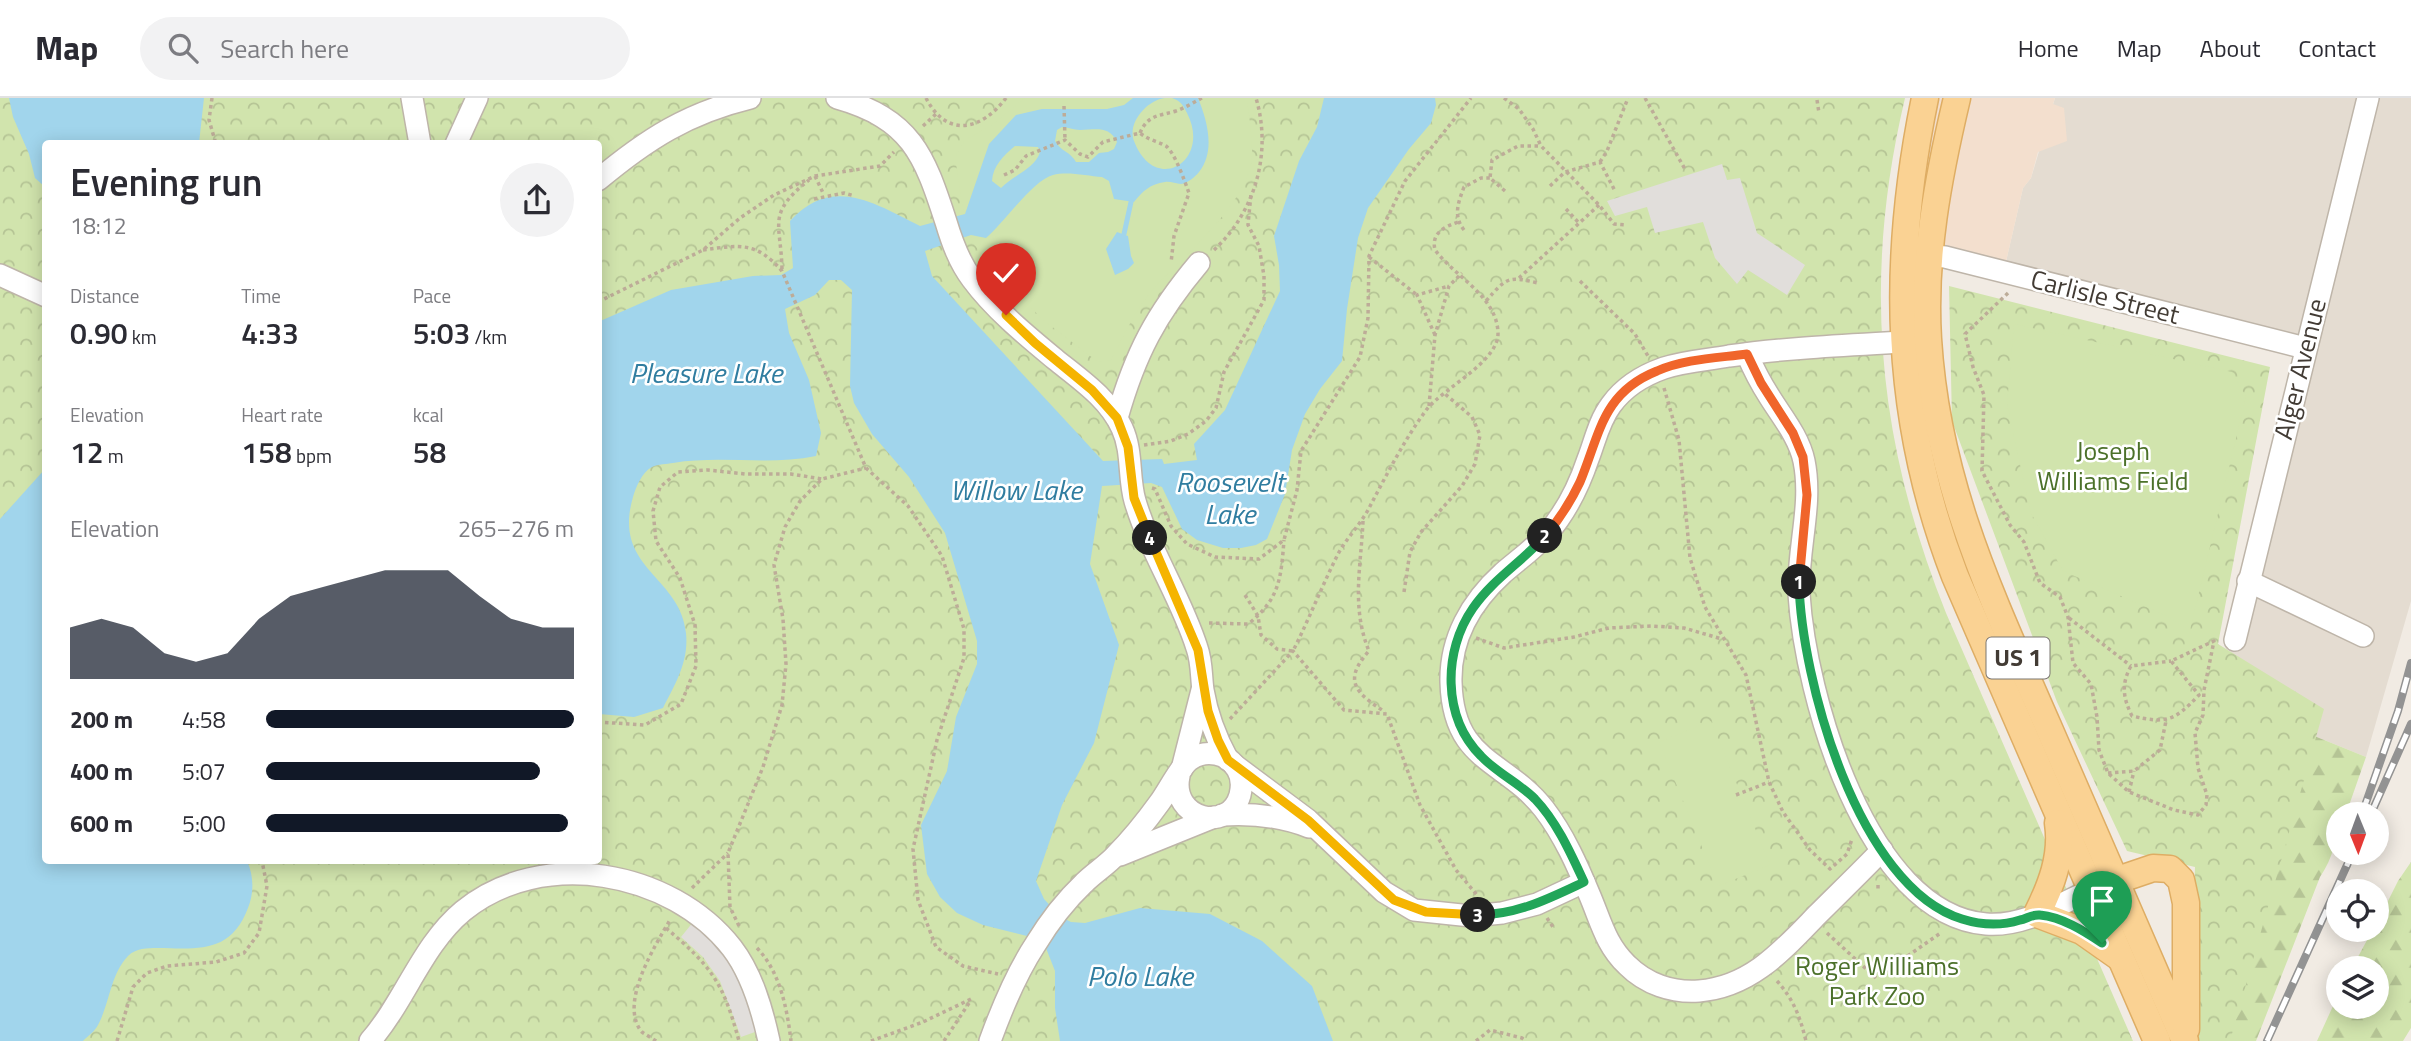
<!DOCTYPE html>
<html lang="en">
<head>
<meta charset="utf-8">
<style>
  :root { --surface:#fff; --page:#f2f2f3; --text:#2b2b33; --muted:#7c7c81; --line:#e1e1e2; --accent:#111827 }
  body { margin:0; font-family:"Titillium Web",sans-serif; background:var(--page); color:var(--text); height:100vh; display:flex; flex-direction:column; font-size:26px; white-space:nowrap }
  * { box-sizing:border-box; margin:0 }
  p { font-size:23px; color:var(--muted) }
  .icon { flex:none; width:38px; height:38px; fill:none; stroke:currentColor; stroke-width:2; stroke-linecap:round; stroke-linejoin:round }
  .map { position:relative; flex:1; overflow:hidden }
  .panel { position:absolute; left:42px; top:42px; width:560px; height:724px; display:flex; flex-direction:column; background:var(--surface); border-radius:7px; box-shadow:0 4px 18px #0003 }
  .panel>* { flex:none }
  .needle { width:46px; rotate:179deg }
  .tools { position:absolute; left:2326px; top:704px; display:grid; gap:14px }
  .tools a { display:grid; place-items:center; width:63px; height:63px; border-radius:50%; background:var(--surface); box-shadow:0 4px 18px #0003; font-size:35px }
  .pin { position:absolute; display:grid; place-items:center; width:60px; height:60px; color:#fff; margin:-72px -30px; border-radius:50% 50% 50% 0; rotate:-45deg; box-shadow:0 0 7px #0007 }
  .pin .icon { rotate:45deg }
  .km { position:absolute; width:35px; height:35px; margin:-18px; border-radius:50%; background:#222; color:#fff; font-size:19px; line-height:35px; text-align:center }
  .round { display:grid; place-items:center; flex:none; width:74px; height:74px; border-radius:37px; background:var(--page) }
  .overview { display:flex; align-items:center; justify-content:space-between; height:119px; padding:0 28px }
  h1 { font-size:38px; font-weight:600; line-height:52px }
  .figures { display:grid; grid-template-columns:repeat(3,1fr); gap:10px; height:119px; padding:7px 28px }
  .figures div { display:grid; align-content:center }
  .figures b { font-size:30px; font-weight:600 }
  .figures small { font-size:19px; font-weight:400 }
  .figures p { font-size:19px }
  .chart { height:196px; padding:14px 28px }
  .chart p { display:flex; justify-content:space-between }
  .chart svg { width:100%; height:126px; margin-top:7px; fill:var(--accent); opacity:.7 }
  ul { padding:0 28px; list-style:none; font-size:23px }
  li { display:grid; grid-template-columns:112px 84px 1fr; align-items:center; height:52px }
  li i { height:18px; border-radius:9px; background:var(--accent) }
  header { display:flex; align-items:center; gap:42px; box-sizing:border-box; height:98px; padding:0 35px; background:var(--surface); border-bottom:2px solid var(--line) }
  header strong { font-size:33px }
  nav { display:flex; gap:38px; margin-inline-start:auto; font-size:24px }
  .search { width:490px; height:63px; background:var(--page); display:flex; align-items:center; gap:18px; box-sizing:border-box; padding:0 24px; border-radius:38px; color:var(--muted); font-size:26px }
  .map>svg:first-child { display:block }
  .residential { fill:#e4dcd1 }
  .commercial { fill:#f3dfce }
  .forest { fill:url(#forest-firs) }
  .park { fill:url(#park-crowns); fill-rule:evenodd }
  .garden { fill:#d1e4ad }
  .parking { fill:#e1dedb }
  .water { fill:#a1d5ec; fill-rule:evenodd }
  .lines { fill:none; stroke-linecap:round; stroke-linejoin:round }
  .stream { stroke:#a1d5ec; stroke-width:5 }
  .minor-casing { stroke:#beb5a9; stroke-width:24 }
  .major-casing { stroke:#dead64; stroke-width:29 }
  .path { stroke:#bdac98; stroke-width:3.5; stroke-dasharray:3.5 3.5; stroke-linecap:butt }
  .minor { stroke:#fff; stroke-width:21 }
  .major { stroke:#fad293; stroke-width:26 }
  .rail-casing { stroke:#939393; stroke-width:8 }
  .rail { stroke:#fff; stroke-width:5; stroke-dasharray:16; stroke-linecap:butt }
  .split-1-casing { stroke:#fff; stroke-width:14 }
  .split-2-casing { stroke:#fff; stroke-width:14 }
  .split-3-casing { stroke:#fff; stroke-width:14 }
  .split-4-casing { stroke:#fff; stroke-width:14 }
  .split-5-casing { stroke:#fff; stroke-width:14 }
  .split-1 { stroke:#22a559; stroke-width:9 }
  .split-2 { stroke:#f0652b; stroke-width:9 }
  .split-3 { stroke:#22a559; stroke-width:9 }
  .split-4 { stroke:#f5b400; stroke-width:9 }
  .split-5 { stroke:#f5b400; stroke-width:9 }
  .labels { text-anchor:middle; stroke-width:5; stroke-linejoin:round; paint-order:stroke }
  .shield { fill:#fff; stroke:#7b7671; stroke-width:2 }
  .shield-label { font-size:24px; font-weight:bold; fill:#423b34 }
  .street-label { font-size:26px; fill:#423b34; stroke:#fff }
  .park-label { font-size:26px; fill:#4c712a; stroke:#fff }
  .water-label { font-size:28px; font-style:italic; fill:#307da0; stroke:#fff }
</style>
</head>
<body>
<header>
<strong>Map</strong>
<div class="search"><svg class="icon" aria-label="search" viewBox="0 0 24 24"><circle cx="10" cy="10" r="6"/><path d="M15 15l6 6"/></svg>Search here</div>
<nav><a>Home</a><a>Map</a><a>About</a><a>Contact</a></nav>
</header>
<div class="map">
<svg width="2411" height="943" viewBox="0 0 2411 943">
  <defs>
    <pattern id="forest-firs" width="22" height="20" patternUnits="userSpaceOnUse" patternTransform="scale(1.75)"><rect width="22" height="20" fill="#d1e4ad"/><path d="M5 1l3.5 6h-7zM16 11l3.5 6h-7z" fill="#b5c495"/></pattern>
    <pattern id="park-crowns" width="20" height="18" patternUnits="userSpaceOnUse" patternTransform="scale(1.75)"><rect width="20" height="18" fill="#d1e4ad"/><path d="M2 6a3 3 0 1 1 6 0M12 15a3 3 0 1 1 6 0" fill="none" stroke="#b5c495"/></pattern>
  </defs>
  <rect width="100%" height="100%" fill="#f1ebe3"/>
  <path class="residential" d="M2055,0H2411V503L2366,659L2307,635L2271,594L2224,547L2244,480L2299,257L2005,168L2023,90L2031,80Z"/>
  <path class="commercial" d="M1921,0H2055L2053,6L2064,10L2067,43L2038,54L2031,80L2023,90L2005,168L1939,154L1901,186Z"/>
  <g class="forest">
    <path d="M2307,635L2366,659L2346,716H2338C2338,739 2333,760 2320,779L2256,943H2182Z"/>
    <path d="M2411,764V930L2403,943H2317L2338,897V908H2376V870H2352L2373,831H2376L2377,825L2398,783Z"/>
  </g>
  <g class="park">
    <path d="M0,0H1905C1862,181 1877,343 1946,515L2133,943H0ZM46,46H598V763H46Z"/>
    <path d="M1949,188L2270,269L2218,546L2324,611L2230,943H2215L2189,914L2195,769L2127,753L2057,604L1952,323Z"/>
  </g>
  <g class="garden">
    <path d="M1025,0H1247C1249,20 1256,56 1249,74C1233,118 1186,155 1155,189C1136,210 1124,237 1111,262L1098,264L1042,221L990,166L973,145L962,106L955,59L965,42L989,29Z"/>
    <path d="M2014,226L2232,274L2246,299L2190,532L2165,517L2063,473L2030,413L2007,306Z"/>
    <path d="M1711,623L1770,767L1718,788L1659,644Z"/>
  </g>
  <g class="parking">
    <path d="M1722,66L1727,82L1740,80L1757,135L1805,167L1787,197L1748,172L1737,186L1715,160L1703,124L1655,135L1647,109L1615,118L1607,103Z"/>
    <path d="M698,818L713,829L766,930L741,939L720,883L703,859L681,839Z"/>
  </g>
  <g class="water">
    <path d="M9,0H204L199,45L46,46L45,89L35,80L29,56L13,19Z"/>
    <path d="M1133,0H1165C1147,2 1127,25 1134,43C1155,98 1212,63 1187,15C1183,7 1181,3 1172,0H1198C1207,22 1216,53 1199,74C1195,79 1188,85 1181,86C1176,86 1170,83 1165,84C1150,86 1143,93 1134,104L1114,101L1109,83L1102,79C1088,78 1067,73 1053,77C1033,82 1003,126 986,140L971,137L925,153L932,178L1103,363L1162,361L1164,366L1197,362L1194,346L1225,312L1280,193L1279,167L1274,138L1299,63L1317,29L1324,0H1435L1436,7L1431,25L1409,51L1368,110L1358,140L1347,211L1342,263L1320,291L1305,316L1292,352L1285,396L1267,441L1256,447L1241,450H1223L1197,442L1182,431L1162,389L1151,385L1102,388L1090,466L1119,547L1094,645L1062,707L1036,783L1044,801L1061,819L1071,824L1085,825L1140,810L1210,816L1262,843L1312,888L1333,943H1060L1055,910V873L1044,845L1035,840L983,827L957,815L940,799L927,776L921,727L947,673L956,619L977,566V543L945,435L909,379L872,336L854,305L850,288L852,192L841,182H829L815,197L785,211L789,235L809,282L821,335L816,358C769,368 721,357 673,365C667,366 658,366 652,369C642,374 636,389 633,399C612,471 680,477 686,535C689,564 675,586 663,610L634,619L599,616L598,224L671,192L753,178L781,177L793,170L790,123C832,77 874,105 920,128L965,116L989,46L1016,17L1042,11H1107L1124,7ZM1062,29C1067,29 1074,32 1080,32C1095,32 1109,27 1117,44L1114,51L1108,54L1099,55L1089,64H1076C1071,54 1060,53 1055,43L1057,32ZM1015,48L1038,49L1040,54C1035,71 1013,77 1001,90L992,83C993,68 1003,58 1015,48Z"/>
    <path d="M1117,134L1128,138L1131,158L1134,165L1128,171L1115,177L1106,151Z"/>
    <path d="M45,371L46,763H247C254,778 254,795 248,810C231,855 199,851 158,850C147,850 136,850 128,858C110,877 110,905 98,927C95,933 88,938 83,943H0V421Z"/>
  </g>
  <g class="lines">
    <path class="stream" d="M1124,136L1131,104"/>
    <defs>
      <g id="minor">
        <path d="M412,0L420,46"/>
        <path d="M837,0C911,21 924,56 946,124C952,144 959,164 972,181C995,212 1027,238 1056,262C1081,282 1109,301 1122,330C1133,354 1128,379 1135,403C1150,454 1181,499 1197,550C1202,564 1201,578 1203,592C1207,616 1216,640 1228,662"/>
        <path d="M456,46L477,0"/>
        <path d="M598,82C647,41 688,15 750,0"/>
        <path d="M1916,156L1945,159L2305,250"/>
        <path d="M0,177L46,198"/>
        <path d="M1747,256C1753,270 1760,284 1769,298C1782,319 1799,339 1804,363C1813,407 1797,451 1799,496C1805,595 1866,816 1986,826C2023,829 2058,807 2091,792"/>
        <path d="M1117,320C1135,256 1156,216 1199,165"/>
        <path d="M2248,483L2363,538"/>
        <path d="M2235,542L2368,0"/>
        <path d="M1233,666L1308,722L1384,794L1414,812L1471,818L1502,815L1537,806L1584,784"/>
        <path d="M1182,671L1202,592"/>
        <path d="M1222,717C1252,715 1281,718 1309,729"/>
        <path d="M1882,752C1861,774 1839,795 1817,817C1783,852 1751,889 1699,893C1672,895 1646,886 1627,867C1606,847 1601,824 1590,798C1578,769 1564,737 1544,711C1505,661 1453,665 1451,584C1450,541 1471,504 1503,475C1518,462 1534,451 1547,436C1566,414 1579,388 1588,361C1595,343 1599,323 1611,307C1624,289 1644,277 1664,270C1685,263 1707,262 1729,258C1792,249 1856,247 1919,243"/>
        <path d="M1120,757L1214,719"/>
        <path d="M370,943C405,903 422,847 463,813C541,749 671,772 732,850C752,876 762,911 769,943"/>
        <path d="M990,943C1002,910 1016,876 1035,847C1049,824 1065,803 1084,785C1094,775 1107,767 1116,757C1132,741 1147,722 1160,704C1168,693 1181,667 1191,661C1206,651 1228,655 1237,671C1242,679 1242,689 1240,697C1229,736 1170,721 1179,678"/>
      </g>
      <g id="major">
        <path d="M1925,0C1891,165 1894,320 1955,478L2157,943"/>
        <path d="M1957,0C1938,80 1923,159 1928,241C1937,386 1991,497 2048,628C2094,733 2140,838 2185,943"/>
        <path d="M2058,725C2063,758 2051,788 2037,816L2082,833L2119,859"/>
        <path d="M2100,788L2153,770L2170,771L2181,782L2186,805V931"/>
      </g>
    </defs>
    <use href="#minor" class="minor-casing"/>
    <use href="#major" class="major-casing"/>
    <g class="path">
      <path d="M212,0L209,22L216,46"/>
      <path d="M926,0C947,41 982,32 1006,0"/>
      <path d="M1504,0L1519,11L1533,31L1541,48L1599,107L1614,126L1627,127"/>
      <path d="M1645,0L1686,73"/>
      <path d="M1817,2L1819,15"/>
      <path d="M1064,8L1065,42"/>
      <path d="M923,28L936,16"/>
      <path d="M1140,35C1148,16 1160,18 1176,13C1185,10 1194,4 1202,0"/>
      <path d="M1600,64L1607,53L1628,0"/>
      <path d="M1004,77L1015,72L1026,58L1065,42L1080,56L1088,59L1103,44L1140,35C1148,42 1157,43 1166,48C1175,55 1185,84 1189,95L1174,138L1171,165"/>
      <path d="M815,78L824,97"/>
      <path d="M1550,88L1565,74L1600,64L1615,93"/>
      <path d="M1505,93L1490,80L1492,62L1518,48H1541"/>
      <path d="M814,101L844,95L855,98"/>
      <path d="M1566,111L1579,125"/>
      <path d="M1464,132C1453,118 1458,105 1464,89L1481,80H1490"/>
      <path d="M703,152C739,147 756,143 782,173L866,370L908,408L942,458L964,531V560L937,642L913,751L918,802L936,849L963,868L998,876"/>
      <path d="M1214,152C1256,113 1272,54 1256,0"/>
      <path d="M1369,159L1417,197"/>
      <path d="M782,171C781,125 766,116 809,82"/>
      <path d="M1519,180L1599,107"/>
      <path d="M1580,183L1635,236L1648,258"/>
      <path d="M2008,195L1965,236L1973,269L1984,297L1982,373L2010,427L2024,444L2040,485L2060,499L2068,519L2073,565L2091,586L2097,619L2099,652L2108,675L2129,694L2174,712L2198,717L2206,707L2207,697L2198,670L2195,635L2203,617L2204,592L2214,543L2171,563L2199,597C2174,623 2167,626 2132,618C2123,600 2121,586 2131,568L2171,563"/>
      <path d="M1486,203C1507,179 1508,178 1538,185"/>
      <path d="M598,204L703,152L740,120L774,97L815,78L880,68L894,54"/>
      <path d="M1435,237L1417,197L1449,188"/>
      <path d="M1664,290L1679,342L1690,460L1705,509L1746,577L1769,684L1783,714L1810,752L1830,771L1847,756L1852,741"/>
      <path d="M1429,308L1435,237L1449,188L1462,175"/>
      <path d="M1144,347L1171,343L1188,336L1206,323L1216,310L1224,274L1264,202V178L1259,148L1248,127L1251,96"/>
      <path d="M1152,390L1155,391L1171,428L1187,446L1215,459L1259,461L1284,442L1297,392L1301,353L1360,259L1368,220L1369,158L1405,83L1471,0"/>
      <path d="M1363,423C1361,469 1351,509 1369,553C1342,583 1356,595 1385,614"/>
      <path d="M1404,494L1410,454L1421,434L1462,388L1475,366L1480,337L1472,319L1444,295"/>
      <path d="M1245,497L1258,518L1261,537L1277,551L1293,553C1309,521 1322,488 1338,456C1346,441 1359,428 1368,412C1386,378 1404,342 1427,311C1444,290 1499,263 1498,235C1497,198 1455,179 1435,152C1431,135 1444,129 1458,124"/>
      <path d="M2069,520L2131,568"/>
      <path d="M1209,525L1248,526C1280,501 1281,480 1284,442"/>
      <path d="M1476,540L1504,550L1574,539L1609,530L1651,528L1684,530L1722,541"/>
      <path d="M1230,621L1293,553L1344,612L1387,616L1420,707L1456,772L1477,797"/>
      <path d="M598,624L645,627L681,606L696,568L695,527L680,480L656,443L653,413L660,389L678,374L708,372L745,376H791L822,381"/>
      <path d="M2108,675L2134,673L2160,652L2166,623"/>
      <path d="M2129,694L2134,673"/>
      <path d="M1736,697L1769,684"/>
      <path d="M1878,787V794"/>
      <path d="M692,790L728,755"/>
      <path d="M1547,820L1553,829"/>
      <path d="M739,828L730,809L728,755L763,669L782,607L786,566L783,521L774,467L785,429L800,403L822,381L866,370"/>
      <path d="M666,830C712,869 723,884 739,943"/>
      <path d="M1827,835L1876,880L1942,834"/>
      <path d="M757,850C780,874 787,910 791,943"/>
      <path d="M1777,883C1794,902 1800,919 1806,943"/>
      <path d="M117,943L133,889L147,875L167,868L216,864L244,855L259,835L267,788L262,763"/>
      <path d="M656,943C652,940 646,937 642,934C618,906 655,848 670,822"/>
      <path d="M871,943L923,924L973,900"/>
      <path d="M944,943L971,902"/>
      <path d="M1476,943L1490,932L1522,940L1526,943"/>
    </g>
    <use href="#minor" class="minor"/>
    <use href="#major" class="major"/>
    <defs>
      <g id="rail">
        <path d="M2374,709L2411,626"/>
        <path d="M2362,716L2398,613L2411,565"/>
        <path d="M2267,943L2353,754"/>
      </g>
    </defs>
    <use href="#rail" class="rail-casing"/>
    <use href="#rail" class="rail"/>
  </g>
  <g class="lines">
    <defs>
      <path id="split-1" d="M1799,484C1801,581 1858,789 1962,821C1981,827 2001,828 2020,822C2026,821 2033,816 2040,817C2062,819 2084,833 2102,845"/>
      <path id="split-2" d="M1545,438C1559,422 1571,403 1580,384C1600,336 1602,295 1657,273C1684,261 1717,260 1747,256L1761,285L1793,335L1803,359L1807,397L1799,484"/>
      <path id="split-3" d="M1478,817C1517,817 1550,800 1584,784C1571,756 1557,724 1535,701C1519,685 1497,675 1481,658C1442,619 1443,553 1473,510C1493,481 1522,464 1545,438"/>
      <path id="split-4" d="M1150,440L1198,552L1208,613L1218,642L1228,662L1308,722L1394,802L1426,814L1478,817"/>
      <path id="split-5" d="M1006,217L1035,245L1092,292L1117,320L1128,349L1134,400L1150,440"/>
    </defs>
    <use href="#split-1" class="split-1-casing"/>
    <use href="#split-2" class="split-2-casing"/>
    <use href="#split-3" class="split-3-casing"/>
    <use href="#split-4" class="split-4-casing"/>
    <use href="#split-5" class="split-5-casing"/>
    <use href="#split-1" class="split-1"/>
    <use href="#split-2" class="split-2"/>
    <use href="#split-3" class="split-3"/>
    <use href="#split-4" class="split-4"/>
    <use href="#split-5" class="split-5"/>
  </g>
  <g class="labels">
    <rect class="shield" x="1986.5" y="539.5" width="63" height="41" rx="5"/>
    <g class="shield-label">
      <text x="2018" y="568">US 1</text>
    </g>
    <g class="street-label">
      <text transform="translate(2105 199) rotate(14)" y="9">Carlisle Street</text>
      <text transform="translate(2300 271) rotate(-76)" y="9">Alger Avenue</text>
    </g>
    <g class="park-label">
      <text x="2113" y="362">Joseph<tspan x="2113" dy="30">Williams Field</tspan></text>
      <text x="1877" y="877">Roger Williams<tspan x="1877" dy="30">Park Zoo</tspan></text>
    </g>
    <g class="water-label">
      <text x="706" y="285">Pleasure Lake</text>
      <text x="1230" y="394">Roosevelt<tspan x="1230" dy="32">Lake</tspan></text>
      <text x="1016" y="402">Willow Lake</text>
      <text x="1140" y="888">Polo Lake</text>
    </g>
  </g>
</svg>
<div class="tools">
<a><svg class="needle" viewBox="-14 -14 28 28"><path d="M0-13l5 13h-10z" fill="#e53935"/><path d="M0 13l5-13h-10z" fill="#7c7c81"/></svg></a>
<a><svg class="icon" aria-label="locate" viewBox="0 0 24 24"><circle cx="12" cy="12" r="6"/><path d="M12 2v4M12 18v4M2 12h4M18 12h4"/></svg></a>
<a><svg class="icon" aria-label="layers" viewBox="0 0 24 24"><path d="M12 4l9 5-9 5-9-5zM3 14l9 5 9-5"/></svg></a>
</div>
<div class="pin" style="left:2102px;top:845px;background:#1e9e55"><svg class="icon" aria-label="arrive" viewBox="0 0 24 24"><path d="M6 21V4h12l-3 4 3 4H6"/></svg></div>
<div class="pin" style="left:1006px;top:217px;background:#d93025"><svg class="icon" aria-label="check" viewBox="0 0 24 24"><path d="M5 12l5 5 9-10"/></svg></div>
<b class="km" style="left:1799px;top:484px">1</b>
<b class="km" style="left:1545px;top:438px">2</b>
<b class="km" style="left:1478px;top:817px">3</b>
<b class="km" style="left:1150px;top:440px">4</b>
<section class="panel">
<div class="overview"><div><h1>Evening run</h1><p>18:12</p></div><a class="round"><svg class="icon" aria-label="share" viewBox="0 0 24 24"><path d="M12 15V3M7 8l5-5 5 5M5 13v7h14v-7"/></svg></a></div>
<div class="figures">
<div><p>Distance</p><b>0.90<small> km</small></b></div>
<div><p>Time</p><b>4:33</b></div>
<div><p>Pace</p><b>5:03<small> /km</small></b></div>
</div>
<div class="figures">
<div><p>Elevation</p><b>12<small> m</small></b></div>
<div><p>Heart rate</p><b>158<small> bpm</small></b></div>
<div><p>kcal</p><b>58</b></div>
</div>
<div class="chart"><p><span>Elevation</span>265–276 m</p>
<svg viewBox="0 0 160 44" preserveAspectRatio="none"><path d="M0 44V26L10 23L20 26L30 35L40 38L50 35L60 23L70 15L80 12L90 9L100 6L110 6L120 6L130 15L140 23L150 26L160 26V44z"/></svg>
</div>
<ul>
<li><b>200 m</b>4:58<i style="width:100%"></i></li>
<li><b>400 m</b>5:07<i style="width:89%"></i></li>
<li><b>600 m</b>5:00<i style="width:98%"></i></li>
</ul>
</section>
</div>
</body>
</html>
